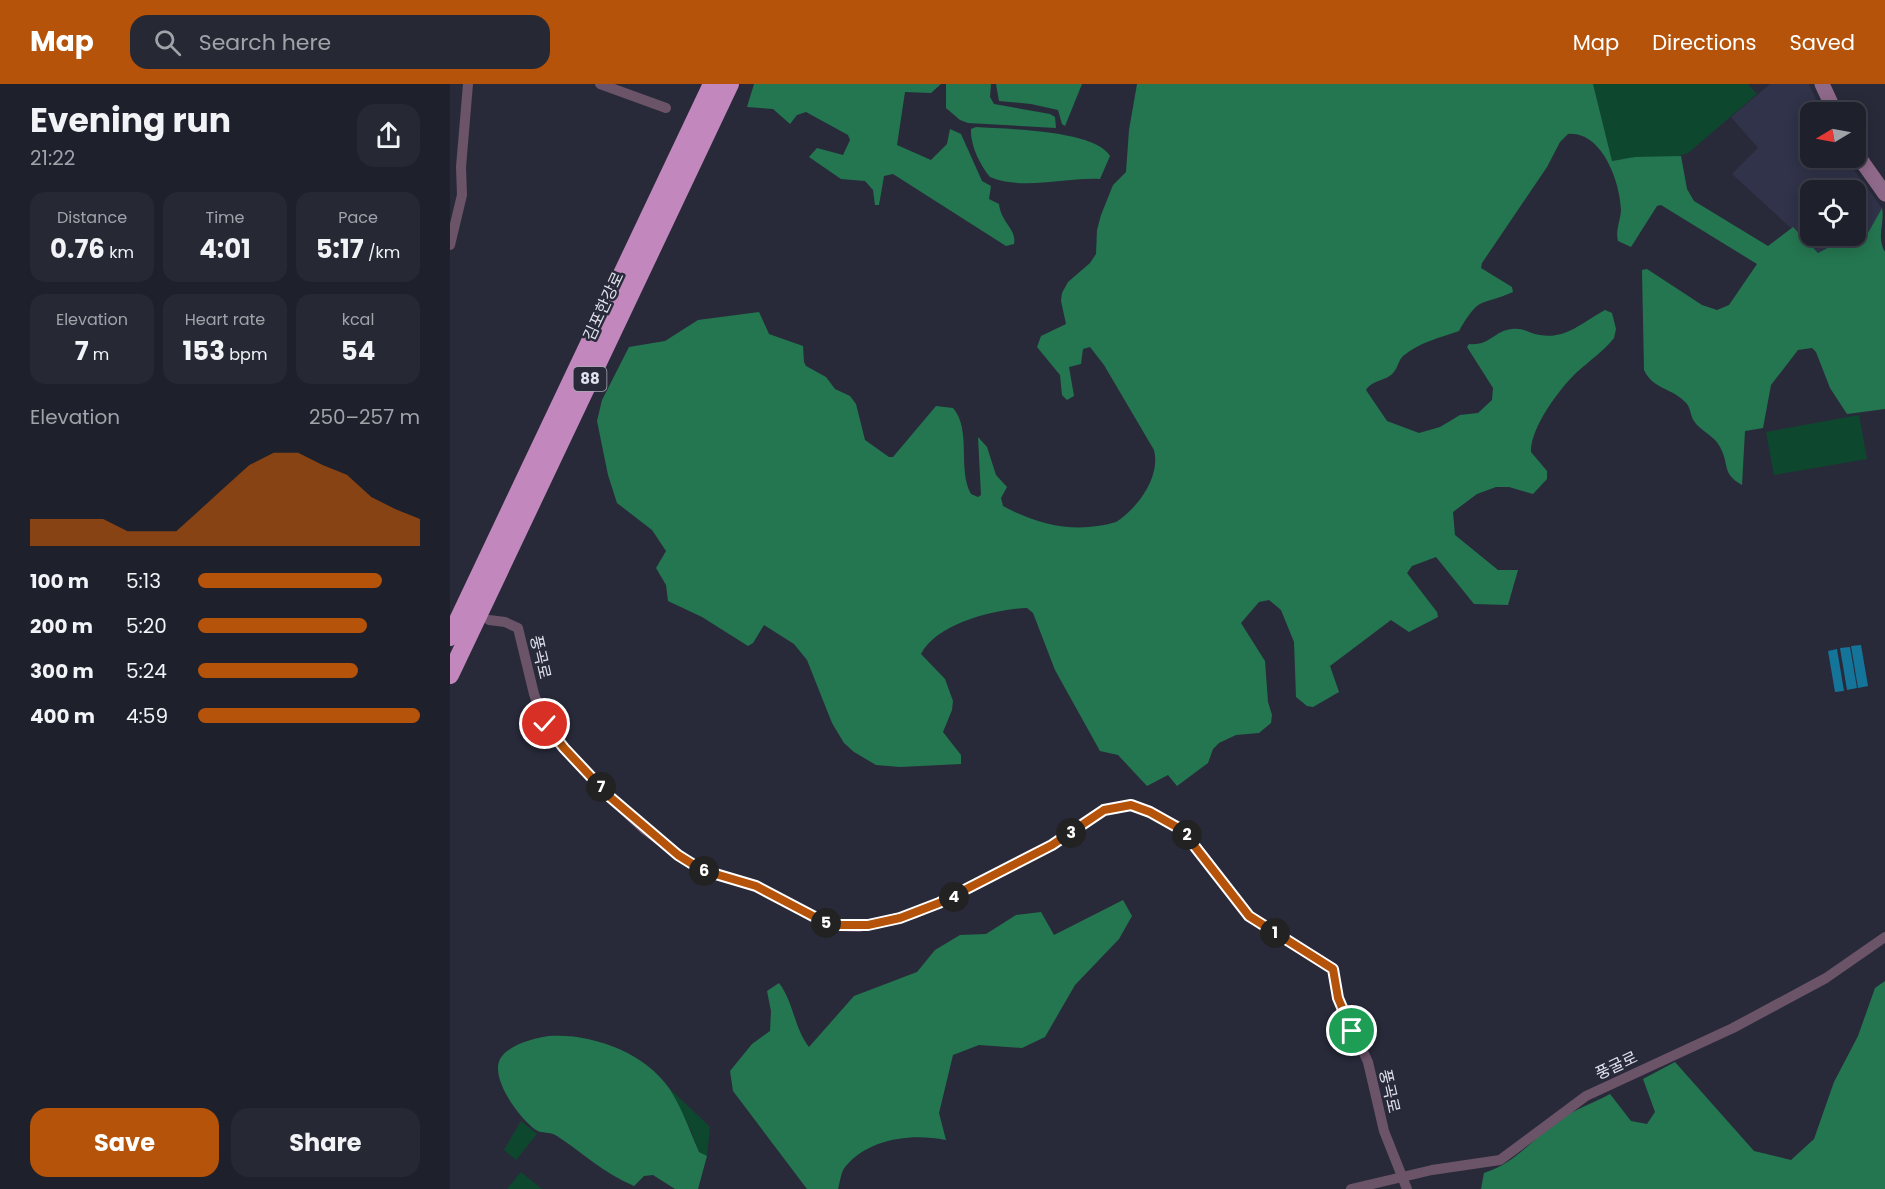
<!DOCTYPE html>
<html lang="en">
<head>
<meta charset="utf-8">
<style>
  :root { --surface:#1e202c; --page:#262834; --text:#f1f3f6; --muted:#a1a3a9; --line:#3c3e48; --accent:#b45309 }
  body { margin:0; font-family:Poppins,"Noto Sans KR",sans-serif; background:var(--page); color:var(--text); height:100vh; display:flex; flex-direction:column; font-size:22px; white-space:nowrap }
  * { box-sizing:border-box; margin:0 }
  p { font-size:20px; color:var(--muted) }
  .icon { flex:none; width:33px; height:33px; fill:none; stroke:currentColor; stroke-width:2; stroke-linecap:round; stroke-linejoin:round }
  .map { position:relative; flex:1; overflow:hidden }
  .side { display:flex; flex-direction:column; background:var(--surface); width:450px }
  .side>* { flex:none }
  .needle { width:39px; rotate:260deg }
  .tools { position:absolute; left:1350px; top:18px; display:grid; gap:12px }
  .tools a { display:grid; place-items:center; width:66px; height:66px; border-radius:12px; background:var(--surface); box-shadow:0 3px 15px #0003,0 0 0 2px var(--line); font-size:30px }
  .pin { position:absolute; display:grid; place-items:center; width:51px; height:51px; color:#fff; margin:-26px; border:3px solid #fff; border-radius:50%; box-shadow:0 2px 6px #0007 }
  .km { position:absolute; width:30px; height:30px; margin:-15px; border-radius:50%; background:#222; color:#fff; font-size:16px; line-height:30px; text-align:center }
  .round { display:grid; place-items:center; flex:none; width:63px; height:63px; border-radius:18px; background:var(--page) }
  .summary { display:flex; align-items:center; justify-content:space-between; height:102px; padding:0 30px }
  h1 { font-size:33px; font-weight:700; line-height:45px }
  .figures { display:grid; grid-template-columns:repeat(3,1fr); gap:9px; height:102px; padding:6px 30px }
  .figures div { display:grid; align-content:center; border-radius:15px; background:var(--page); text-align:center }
  .figures b { font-size:26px; font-weight:700 }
  .figures small { font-size:16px; font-weight:400 }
  .figures p { font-size:16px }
  .chart { height:168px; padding:12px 30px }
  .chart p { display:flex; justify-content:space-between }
  .chart svg { width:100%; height:108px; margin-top:6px; fill:var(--accent); opacity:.7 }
  .button { display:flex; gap:12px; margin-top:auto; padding:12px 30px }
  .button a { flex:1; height:69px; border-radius:18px; background:var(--accent); color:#fff; font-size:24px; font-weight:700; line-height:69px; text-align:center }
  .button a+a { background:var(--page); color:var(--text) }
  ul { padding:0 30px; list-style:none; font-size:20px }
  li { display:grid; grid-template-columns:96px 72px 1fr; align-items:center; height:45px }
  li i { height:15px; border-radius:8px; background:var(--accent) }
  header { display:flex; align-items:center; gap:36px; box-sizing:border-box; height:84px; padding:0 30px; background:var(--accent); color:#fff }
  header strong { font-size:28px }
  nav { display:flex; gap:33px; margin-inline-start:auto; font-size:21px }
  .search { width:420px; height:54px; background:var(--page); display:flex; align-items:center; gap:15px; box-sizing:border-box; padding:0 21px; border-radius:18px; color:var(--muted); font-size:22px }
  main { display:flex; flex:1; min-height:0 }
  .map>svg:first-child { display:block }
  .built { fill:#303349; fill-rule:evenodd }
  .green { fill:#0d482e }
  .forest { fill:#247650 }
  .water { fill:#147499 }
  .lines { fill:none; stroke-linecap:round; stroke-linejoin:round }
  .street { stroke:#6b5368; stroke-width:10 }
  .secondary { stroke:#8f698a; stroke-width:15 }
  .highway { stroke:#c287bc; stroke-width:18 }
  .route-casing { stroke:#fff; stroke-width:12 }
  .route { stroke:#b45309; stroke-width:8 }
  .labels { text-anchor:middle; stroke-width:5; stroke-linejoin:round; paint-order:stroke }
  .shield { fill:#282a3a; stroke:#aaabb7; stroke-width:1.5 }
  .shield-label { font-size:15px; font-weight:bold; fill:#e1e2ed }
  .street-label { font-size:16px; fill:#e1e2ed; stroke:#282a3a }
</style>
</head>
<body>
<header>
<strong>Map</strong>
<div class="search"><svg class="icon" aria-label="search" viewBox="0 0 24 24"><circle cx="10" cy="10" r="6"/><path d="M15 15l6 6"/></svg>Search here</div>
<nav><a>Map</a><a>Directions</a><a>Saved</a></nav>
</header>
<main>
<section class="side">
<div class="summary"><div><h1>Evening run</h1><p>21:22</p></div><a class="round"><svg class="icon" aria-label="share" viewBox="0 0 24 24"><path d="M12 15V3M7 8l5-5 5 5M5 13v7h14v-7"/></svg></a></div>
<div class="figures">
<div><p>Distance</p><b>0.76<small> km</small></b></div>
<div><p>Time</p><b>4:01</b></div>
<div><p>Pace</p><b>5:17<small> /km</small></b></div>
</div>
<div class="figures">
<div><p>Elevation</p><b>7<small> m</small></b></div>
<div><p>Heart rate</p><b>153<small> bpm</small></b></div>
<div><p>kcal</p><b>54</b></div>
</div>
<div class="chart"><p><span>Elevation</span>250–257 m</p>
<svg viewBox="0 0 160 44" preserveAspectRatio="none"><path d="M0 44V33L10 33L20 33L30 33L40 38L50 38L60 38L70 29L80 20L90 11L100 6L110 6L120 11L130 15L140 24L150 29L160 33V44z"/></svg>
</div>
<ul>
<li><b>100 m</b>5:13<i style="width:83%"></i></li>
<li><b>200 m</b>5:20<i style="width:76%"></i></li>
<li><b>300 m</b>5:24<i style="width:72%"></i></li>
<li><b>400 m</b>4:59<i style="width:100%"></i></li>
</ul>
<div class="button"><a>Save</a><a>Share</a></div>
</section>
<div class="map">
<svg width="1435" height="1105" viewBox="0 0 1435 1105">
  <rect width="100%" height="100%" fill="#282a3a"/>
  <path class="built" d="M1320,0H1359L1372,28H1360V74H1395L1432,124L1414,156L1385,160L1368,169L1282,90L1308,64L1281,33ZM1360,106H1406V152H1360Z"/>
  <g class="green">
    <path d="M1143,0H1298L1307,10L1238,69C1215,78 1186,72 1162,77Z"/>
    <path d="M1409,331L1417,375L1324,391L1316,348Z"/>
    <path d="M218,1003L260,1043L257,1072L249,1068L241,1046Z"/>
    <path d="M71,1037L87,1050L66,1076L54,1066Z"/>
    <path d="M71,1088L72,1089L92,1105H57Z"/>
  </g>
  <g class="forest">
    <path d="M304,0H491L481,9L455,8L447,61L481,76L497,60L500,45L511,50L532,97L541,102L539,115L549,120C551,139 567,145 564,160L556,162L443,90L434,92L429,121H425L423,106L415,97L391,95L359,73L367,64L393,71L400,56L398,51L356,28L347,31L340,40L323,25L297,23Z"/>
    <path d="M496,0H541L540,13L544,20L600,30L605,33L606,44L518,39L510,36L496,24Z"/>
    <path d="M546,0H632L615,42L612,40L608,26L581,20L549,17Z"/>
    <path d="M687,0H1143L1162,77L1185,73L1231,72L1237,105L1244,117L1318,162L1343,143L1368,169L1385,160L1414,156L1432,124C1435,139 1426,153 1435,168V325L1397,330L1380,304L1366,268L1362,264L1348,266L1321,301L1313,344L1295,347L1292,401C1271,389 1280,381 1270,363C1264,351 1250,347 1244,337C1240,331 1241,325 1237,320C1224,304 1203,306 1194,286L1192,186L1197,185L1252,221L1267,226L1279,221L1307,180L1211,121L1207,122L1181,163L1168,157C1165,147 1171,135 1171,125C1170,98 1152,47 1118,50L1110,58L1097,83L1032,179L1031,184L1062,203L1063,208C1029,223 1031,210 1009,247C989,254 970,258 953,272C948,277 948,284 943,289C936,297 922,296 916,306L937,337L969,349L990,343L1010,331L1028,329L1042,316L1043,304L1017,263L1019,260C1041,262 1043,247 1062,245C1073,243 1080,250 1090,251C1116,256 1134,237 1155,226L1162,229L1166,245L1164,254C1154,267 1139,277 1127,288C1110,304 1080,344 1081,368L1097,387V395L1083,410L1059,403H1046L1027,410L1003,428L1005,451L1048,486H1068L1058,521L1024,520L986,473L962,482L957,489L987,528L988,533L959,548L941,536L880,582L889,608L863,623L857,622L846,613L844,558L831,526L819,516L809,518L791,539L815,577L818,618L822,631L821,639L809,649L786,651L769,659L763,665L758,679L727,702L718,691L697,702L668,671L650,667L605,586L583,529L577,524C546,525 487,539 471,570L495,595L503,617L502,626L493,648L511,671V680L450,683L426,681L404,668L394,659L382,639L357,576L344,560L314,541L303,559L298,562L252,533L218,517L216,501L206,484L216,467L202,446L167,419L158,391L147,337L152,316L179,263L215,257L248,236L309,228L319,250L353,262L354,278L356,282L376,293L385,305L400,312L406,320L415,356L439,373H443L486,322L503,324C522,346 507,385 521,410L528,413L531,411L528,353L537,363L546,391L557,403L551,414L553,422C588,441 626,450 666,438C687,425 711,393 704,366L654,281L640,263L633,265L631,280L619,283L624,312L617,316L612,311L610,291L587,263L591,252L616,240L611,217L612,209L618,198L640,179L646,170L647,146L651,131L663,101L676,88L679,46Z"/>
    <path d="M526,43C555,45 645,46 660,72L650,95C615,93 574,107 540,93C530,81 520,61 521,45Z"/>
    <path d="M673,816L682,832L669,855L625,901L595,953L572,964L529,961L503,971L489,1029L496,1056C462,1049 419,1054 395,1083C391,1088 390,1098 388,1105H357L283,1007L280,987L302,960L320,947L321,927L317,907L329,899C344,919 344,944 359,963L404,912L467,888L485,866L510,851L536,850L566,831L591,828L604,851Z"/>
    <path d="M1435,897V1105H1031L1034,1089C1066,1079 1083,1054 1110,1036C1125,1025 1144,1019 1160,1010L1181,1037L1197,1040L1205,1028L1193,995L1225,978L1304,1067L1341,1076L1364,1055L1384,998L1408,952L1425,904Z"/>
    <path d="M99,952C141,949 194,968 219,1004C232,1024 240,1047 249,1068L257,1072L248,1105H225L203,1091L194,1092L184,1102C155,1090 133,1069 107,1052C100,1047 92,1050 86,1046C70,1035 40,995 50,975C58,961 84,954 99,952Z"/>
  </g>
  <g class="water">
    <path d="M1411,561L1418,602L1408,604L1401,562Z"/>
    <path d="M1400,563L1407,604L1397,606L1390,564Z"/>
    <path d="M1387,565L1394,607L1385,608L1378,567Z"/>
  </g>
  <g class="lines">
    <g class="street">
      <path d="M150,0L216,24"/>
      <path d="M0,161L12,111L11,83L18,0"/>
      <path d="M39,536L55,538L68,544L84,610L95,640L114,665L160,713L195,746L244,781L257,788L306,802L373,838L389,842L409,843L464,830L503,813L602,761L654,726L681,721L701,728L733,745L799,832L883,885L888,914L918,978L934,1047L957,1105"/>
      <path d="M901,1105L982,1086L1050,1076L1136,1012L1283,944L1376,894L1435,853"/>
    </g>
    <g class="secondary">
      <path d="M1372,0L1385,28"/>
      <path d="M1406,69L1435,110"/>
    </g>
    <g class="highway">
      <path d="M0,553L262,0"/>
      <path d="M0,591L280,0"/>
    </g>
  </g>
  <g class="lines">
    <defs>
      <path id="route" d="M95,640L114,664L160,713L228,771L252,786L306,802L380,841H418L450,834L489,819L602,761L654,726L681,721L700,728L732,746L799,832L883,885L888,914L902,947"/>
    </defs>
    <use href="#route" class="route-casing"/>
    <use href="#route" class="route"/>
  </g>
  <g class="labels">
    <rect class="shield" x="123.5" y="283" width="33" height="24" rx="4.5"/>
    <g class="shield-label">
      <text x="140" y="300">88</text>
    </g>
    <g class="street-label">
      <text transform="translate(153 222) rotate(-65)" y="6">김포한강로</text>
      <text transform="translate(91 573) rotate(77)" y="6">풍곡로</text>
      <text transform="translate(1166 981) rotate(-25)" y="6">풍굴로</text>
      <text transform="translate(940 1007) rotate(77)" y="6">풍곡로</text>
    </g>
  </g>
</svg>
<div class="tools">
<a><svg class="needle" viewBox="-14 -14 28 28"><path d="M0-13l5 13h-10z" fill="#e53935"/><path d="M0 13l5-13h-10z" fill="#a1a3a9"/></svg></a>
<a><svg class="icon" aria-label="locate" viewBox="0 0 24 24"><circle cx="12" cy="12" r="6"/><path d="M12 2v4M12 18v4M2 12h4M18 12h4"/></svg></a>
</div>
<div class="pin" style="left:902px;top:947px;background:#1e9e55"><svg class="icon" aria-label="arrive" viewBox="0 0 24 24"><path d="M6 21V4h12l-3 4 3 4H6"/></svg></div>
<div class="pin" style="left:95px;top:640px;background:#d93025"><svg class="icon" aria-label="check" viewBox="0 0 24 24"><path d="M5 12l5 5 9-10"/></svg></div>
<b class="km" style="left:825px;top:849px">1</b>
<b class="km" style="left:737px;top:751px">2</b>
<b class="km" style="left:621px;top:749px">3</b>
<b class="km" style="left:504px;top:813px">4</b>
<b class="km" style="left:376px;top:839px">5</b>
<b class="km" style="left:254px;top:787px">6</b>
<b class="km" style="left:151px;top:703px">7</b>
</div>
</main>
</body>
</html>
